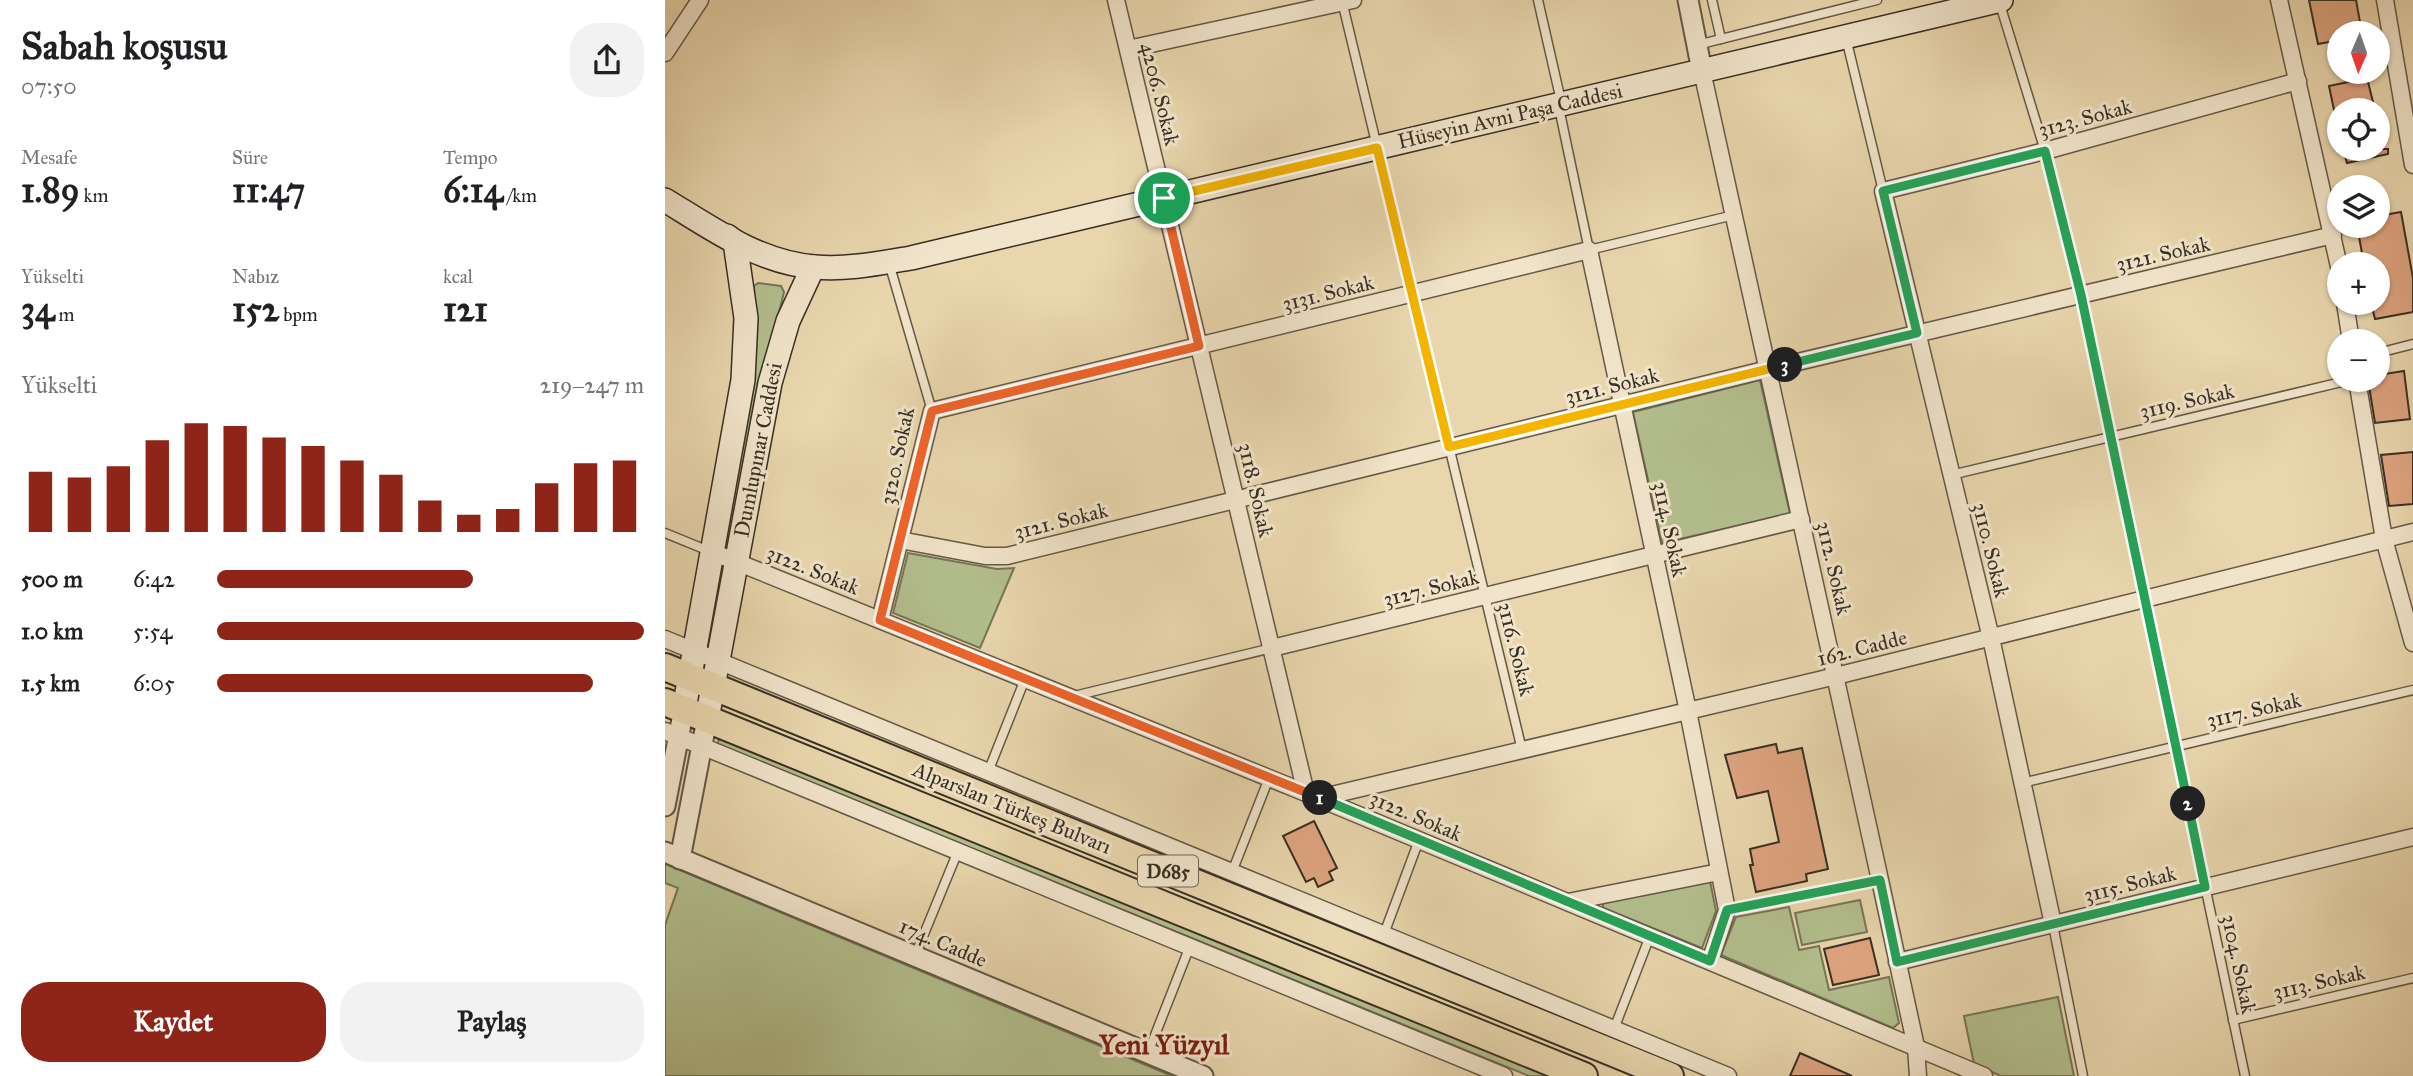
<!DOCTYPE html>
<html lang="tr">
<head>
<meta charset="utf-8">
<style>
  :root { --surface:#fff; --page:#f2f2f2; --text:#202124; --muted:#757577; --accent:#8f2418 }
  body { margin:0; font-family:"IM FELL Great Primer",serif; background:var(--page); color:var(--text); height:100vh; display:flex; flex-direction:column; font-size:26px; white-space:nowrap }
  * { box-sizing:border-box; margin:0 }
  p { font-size:23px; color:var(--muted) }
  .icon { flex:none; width:38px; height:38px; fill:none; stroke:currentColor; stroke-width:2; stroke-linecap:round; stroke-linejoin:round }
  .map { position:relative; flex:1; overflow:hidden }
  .side { display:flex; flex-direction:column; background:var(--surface); width:665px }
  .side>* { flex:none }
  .needle { width:46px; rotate:182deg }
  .buttons { position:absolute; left:1662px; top:21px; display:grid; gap:14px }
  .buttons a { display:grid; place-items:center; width:63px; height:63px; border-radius:50%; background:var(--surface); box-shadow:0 2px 5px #0004; font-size:35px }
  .pin { position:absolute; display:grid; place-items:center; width:60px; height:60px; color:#fff; margin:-30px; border:4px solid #fff; border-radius:50%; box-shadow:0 2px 7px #0007 }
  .km { position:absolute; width:35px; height:35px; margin:-18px; border-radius:50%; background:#222; color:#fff; font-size:19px; line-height:35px; text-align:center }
  .round { display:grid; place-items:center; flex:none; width:74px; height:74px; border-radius:28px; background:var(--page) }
  .summary { display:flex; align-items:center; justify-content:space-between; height:119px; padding:0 21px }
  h1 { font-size:38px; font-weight:700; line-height:52px }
  .metrics { display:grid; grid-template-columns:repeat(3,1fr); gap:10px; height:119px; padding:7px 21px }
  .metrics div { display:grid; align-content:center }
  .metrics b { font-size:35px; font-weight:700 }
  .metrics small { font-size:19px; font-weight:400 }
  .metrics p { font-size:19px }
  .chart { height:196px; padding:14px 21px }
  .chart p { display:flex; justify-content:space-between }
  .chart svg { width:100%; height:126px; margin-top:7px; stroke:var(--accent); stroke-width:6 }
  .cta { display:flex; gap:14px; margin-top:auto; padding:14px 21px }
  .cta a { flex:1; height:80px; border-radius:28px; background:var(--accent); color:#fff; font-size:28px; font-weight:700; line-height:80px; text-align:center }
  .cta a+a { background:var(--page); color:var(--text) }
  ul { padding:0 21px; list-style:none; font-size:23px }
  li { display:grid; grid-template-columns:112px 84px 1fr; align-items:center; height:52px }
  li i { height:18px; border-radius:9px; background:var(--accent) }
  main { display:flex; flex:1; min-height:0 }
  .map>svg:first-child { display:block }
  .green { fill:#b3be8d; stroke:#767658; stroke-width:2 }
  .building { fill:#dda47f; stroke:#382f23; stroke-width:2 }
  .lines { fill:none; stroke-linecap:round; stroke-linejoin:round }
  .service-casing { stroke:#645946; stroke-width:11 }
  .minor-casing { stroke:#645946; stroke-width:19 }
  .tertiary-casing { stroke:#645946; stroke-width:23 }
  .secondary-casing { stroke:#382f23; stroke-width:26 }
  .trunk-casing { stroke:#382f23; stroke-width:30 }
  .service { stroke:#f1e4ca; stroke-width:8 }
  .minor { stroke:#f1e4ca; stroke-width:16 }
  .tertiary { stroke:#f1e4ca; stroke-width:19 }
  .secondary { stroke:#f1e4ca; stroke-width:23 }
  .trunk { stroke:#e9d6ad; stroke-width:26 }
  .split-1-casing { stroke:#fff; stroke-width:14 }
  .split-2-casing { stroke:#fff; stroke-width:14 }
  .split-3-casing { stroke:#fff; stroke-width:14 }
  .split-4-casing { stroke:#fff; stroke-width:14 }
  .split-1 { stroke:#f0652b; stroke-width:9 }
  .split-2 { stroke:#22a559; stroke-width:9 }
  .split-3 { stroke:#22a559; stroke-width:9 }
  .split-4 { stroke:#f5b400; stroke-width:9 }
  .labels { text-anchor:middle; stroke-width:6; stroke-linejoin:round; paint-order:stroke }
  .shield { fill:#f1e4ca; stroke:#706555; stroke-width:2 }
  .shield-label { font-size:19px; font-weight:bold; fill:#382f23 }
  .street-label { font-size:21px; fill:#382f23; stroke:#f1e4ca }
  .district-label { font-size:28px; font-weight:bold; fill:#7a1f14; stroke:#f1e4ca }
</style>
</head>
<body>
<main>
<section class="side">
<div class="summary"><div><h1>Sabah koşusu</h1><p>07:50</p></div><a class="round"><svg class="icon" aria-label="share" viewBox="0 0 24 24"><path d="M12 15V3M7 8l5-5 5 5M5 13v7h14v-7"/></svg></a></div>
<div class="metrics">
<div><p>Mesafe</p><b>1.89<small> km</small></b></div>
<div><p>Süre</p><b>11:47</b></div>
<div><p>Tempo</p><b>6:14<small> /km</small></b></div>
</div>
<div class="metrics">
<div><p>Yükselti</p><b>34<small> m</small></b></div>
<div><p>Nabız</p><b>152<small> bpm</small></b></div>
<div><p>kcal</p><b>121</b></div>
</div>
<div class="chart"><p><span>Yükselti</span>219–247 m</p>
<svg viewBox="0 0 160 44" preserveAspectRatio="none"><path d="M5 44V23M15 44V25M25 44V21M35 44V12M45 44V6M55 44V7M65 44V11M75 44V14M85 44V19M95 44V24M105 44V33M115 44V38M125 44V36M135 44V27M145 44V20M155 44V19"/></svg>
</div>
<ul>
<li><b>500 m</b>6:42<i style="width:60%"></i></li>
<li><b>1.0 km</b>5:54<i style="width:100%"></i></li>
<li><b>1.5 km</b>6:05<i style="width:88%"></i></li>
</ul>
<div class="cta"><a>Kaydet</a><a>Paylaş</a></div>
</section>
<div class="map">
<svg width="1748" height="1076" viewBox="0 0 1748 1076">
  <rect width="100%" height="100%" fill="#e9d6ad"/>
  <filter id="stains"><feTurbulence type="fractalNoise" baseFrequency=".00286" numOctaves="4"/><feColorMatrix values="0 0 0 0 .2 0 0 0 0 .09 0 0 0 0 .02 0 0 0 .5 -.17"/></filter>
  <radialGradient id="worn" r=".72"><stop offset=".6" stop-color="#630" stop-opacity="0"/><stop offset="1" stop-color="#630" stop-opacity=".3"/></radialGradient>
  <g class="green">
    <path d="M93,283L116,286L119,292L98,379L65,548L55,545L91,329L89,286Z"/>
    <path d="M1095,380L1125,514L997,543L968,412Z"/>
    <path d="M243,553L332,569L349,568L315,648L228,613Z"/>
    <path d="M55,737L884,1076H864L52,744Z"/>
    <path d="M0,864L507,1076H0V925L13,888L0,883Z"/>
    <path d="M1045,881L1051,911L1037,948L938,908V902Z"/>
    <path d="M1195,900L1202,932L1137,945L1130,913Z"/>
    <path d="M1124,907L1134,950L1154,946L1164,990L1224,977L1234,1023L1228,1028L1056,955L1071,917Z"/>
    <path d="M1393,997L1409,1076H1336L1309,1064L1299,1016Z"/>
  </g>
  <g class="building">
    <path d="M1644,0H1691L1697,33H1675V40L1653,44Z"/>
    <path d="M1702,78L1710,110H1669L1664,86Z"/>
    <path d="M1678,149H1723V154L1682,163Z"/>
    <path d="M1736,212L1748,278V312L1710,319L1706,303H1713V264H1699L1692,226H1713V216Z"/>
    <path d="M1739,371L1745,419L1710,423L1703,380H1713V375Z"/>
    <path d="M1748,452V504L1724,506L1716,455Z"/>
    <path d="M1111,744L1113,753L1137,748L1163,869L1141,874L1142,881L1091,892L1085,865H1088L1085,849L1114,842L1103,791L1072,798L1060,755Z"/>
    <path d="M649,821L672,868L664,872L668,880L653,887L649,878L641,882L618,836Z"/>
    <path d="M1205,938L1214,975L1168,985L1159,949Z"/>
    <path d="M1135,1053L1187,1076H1125Z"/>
  </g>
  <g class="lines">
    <defs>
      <g id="service">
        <path d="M873,0L896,101"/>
        <path d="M1047,0L1056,39"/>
        <path d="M677,1L857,750"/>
        <path d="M1334,1L1380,151L1416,295L1580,1076"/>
        <path d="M1181,38L1218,191"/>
        <path d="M1032,45L1212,0"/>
        <path d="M894,108L924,250L1069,215"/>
        <path d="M224,263L267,411"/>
        <path d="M1713,353L1748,344"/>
        <path d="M1286,475L1685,380"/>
        <path d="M0,533L44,551"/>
        <path d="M409,696L607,648"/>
        <path d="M323,772L360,679"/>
        <path d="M1357,783L1748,690"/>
        <path d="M567,872L604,778"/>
        <path d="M1062,910L1215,880"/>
        <path d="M1388,925L1418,1076"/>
        <path d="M719,934L754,840"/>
        <path d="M250,956L293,851"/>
        <path d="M1568,1020L1748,978"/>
        <path d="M949,1029L985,936"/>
        <path d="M483,1053L525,946"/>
      </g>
      <g id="minor">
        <path d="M451,0L641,793"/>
        <path d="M1614,0L1675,271"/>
        <path d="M1720,0L1748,165"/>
        <path d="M463,49L688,0"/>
        <path d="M0,53L35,0"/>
        <path d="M1037,71L1215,880L1251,1047L1253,1076"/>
        <path d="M1680,303L1686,341"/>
        <path d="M1692,380L1719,539L1748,643"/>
        <path d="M235,540L320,556H342L1103,369L1668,235"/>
        <path d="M47,552L641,793L1319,1076"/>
        <path d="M215,620L267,411L924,250L1023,711L1062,910L1045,961"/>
        <path d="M0,639L1063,1076"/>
        <path d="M607,648L1136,519"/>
        <path d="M0,731L839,1076"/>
        <path d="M654,798L1171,676L1748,532"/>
        <path d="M903,902L1054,872"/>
        <path d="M1388,924L1326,638L1218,191L1380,151L1633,81"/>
        <path d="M1232,962L1748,837"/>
      </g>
      <g id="tertiary">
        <path d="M1023,0L1037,71"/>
        <path d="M0,806L19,709"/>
        <path d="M0,852L538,1076"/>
        <path d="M15,859L42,719"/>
      </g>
      <g id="secondary">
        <path d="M0,200C46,228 94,263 150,267C182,270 215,263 246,258L1336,0"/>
        <path d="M19,709L78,380L81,318L70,242L62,236"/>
        <path d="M42,719L105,383L123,321L148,267"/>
      </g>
      <g id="trunk">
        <path d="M0,667L1005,1076"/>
        <path d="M0,702L919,1076"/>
      </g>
    </defs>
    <use href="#service" class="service-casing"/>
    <use href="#minor" class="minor-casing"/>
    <use href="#tertiary" class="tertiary-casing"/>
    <use href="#secondary" class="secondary-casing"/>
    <use href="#trunk" class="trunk-casing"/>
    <use href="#service" class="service"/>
    <use href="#minor" class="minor"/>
    <use href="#tertiary" class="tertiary"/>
    <use href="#secondary" class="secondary"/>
    <use href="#trunk" class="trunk"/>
  </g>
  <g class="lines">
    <defs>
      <path id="split-1" d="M499,198L534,346L267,411L215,620L655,798"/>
      <path id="split-2" d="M655,798L1045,961L1062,910L1215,880L1232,962L1540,887L1523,804"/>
      <path id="split-3" d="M1120,365L1252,333L1218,191L1380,151L1416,295L1523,804"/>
      <path id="split-4" d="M499,198L712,148L784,447L1120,365"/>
    </defs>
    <use href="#split-1" class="split-1-casing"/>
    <use href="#split-2" class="split-2-casing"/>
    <use href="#split-3" class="split-3-casing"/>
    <use href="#split-4" class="split-4-casing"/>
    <use href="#split-1" class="split-1"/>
    <use href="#split-2" class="split-2"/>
    <use href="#split-3" class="split-3"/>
    <use href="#split-4" class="split-4"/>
  </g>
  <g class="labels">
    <rect class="shield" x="473" y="855.5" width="60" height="31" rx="5"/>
    <g class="shield-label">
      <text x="503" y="878">D685</text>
    </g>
    <g class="street-label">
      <text transform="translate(495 94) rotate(76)" y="7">4206. Sokak</text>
      <text transform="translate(845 116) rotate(-13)" y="7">Hüseyin Avni Paşa Caddesi</text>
      <text transform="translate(1420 118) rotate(-15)" y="7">3123. Sokak</text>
      <text transform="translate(1498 254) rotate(-13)" y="7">3121. Sokak</text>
      <text transform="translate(663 293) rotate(-14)" y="7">3131. Sokak</text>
      <text transform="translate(947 386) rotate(-14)" y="7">3121. Sokak</text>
      <text transform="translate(1522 401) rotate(-13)" y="7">3119. Sokak</text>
      <text transform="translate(93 450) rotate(-79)" y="7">Dumlupınar Caddesi</text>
      <text transform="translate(232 456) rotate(-78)" y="7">3120. Sokak</text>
      <text transform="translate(591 490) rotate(77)" y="7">3118. Sokak</text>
      <text transform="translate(396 521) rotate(-14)" y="7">3121. Sokak</text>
      <text transform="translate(1005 529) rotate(78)" y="7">3114. Sokak</text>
      <text transform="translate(1326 550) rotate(76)" y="7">3110. Sokak</text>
      <text transform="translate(1169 568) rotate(77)" y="7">3112. Sokak</text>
      <text transform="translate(148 570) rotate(22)" y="7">3122. Sokak</text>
      <text transform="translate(766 588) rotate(-14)" y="7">3127. Sokak</text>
      <text transform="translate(1197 648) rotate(-14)" y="7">162. Cadde</text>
      <text transform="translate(851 649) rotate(76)" y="7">3116. Sokak</text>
      <text transform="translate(1589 710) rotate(-13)" y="7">3117. Sokak</text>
      <text transform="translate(347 808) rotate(22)" y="7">Alparslan Türkeş Bulvarı</text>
      <text transform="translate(751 816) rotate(23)" y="7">3122. Sokak</text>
      <text transform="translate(1465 884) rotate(-14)" y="7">3115. Sokak</text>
      <text transform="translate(278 943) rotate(23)" y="7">174. Cadde</text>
      <text transform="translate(1574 964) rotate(78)" y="7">3104. Sokak</text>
      <text transform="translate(1654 982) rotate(-13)" y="7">3113. Sokak</text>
    </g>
    <g class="district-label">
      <text x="499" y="1054">Yeni Yüzyıl</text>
    </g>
  </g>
  <rect width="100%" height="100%" filter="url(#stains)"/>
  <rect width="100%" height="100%" fill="url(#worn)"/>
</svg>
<div class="buttons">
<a><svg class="needle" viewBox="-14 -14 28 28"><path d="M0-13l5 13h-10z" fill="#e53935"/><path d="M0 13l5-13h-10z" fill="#757577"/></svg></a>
<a><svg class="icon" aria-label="locate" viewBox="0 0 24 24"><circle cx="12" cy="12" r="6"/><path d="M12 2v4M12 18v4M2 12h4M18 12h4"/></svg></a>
<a><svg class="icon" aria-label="layers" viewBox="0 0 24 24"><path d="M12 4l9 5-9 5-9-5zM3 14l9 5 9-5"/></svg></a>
<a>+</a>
<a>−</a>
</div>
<div class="pin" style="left:499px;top:198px;background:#1e9e55"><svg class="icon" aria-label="arrive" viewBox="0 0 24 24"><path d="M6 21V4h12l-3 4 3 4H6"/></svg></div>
<b class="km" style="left:655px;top:798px">1</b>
<b class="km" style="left:1523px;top:804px">2</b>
<b class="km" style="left:1120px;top:365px">3</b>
</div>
</main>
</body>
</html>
